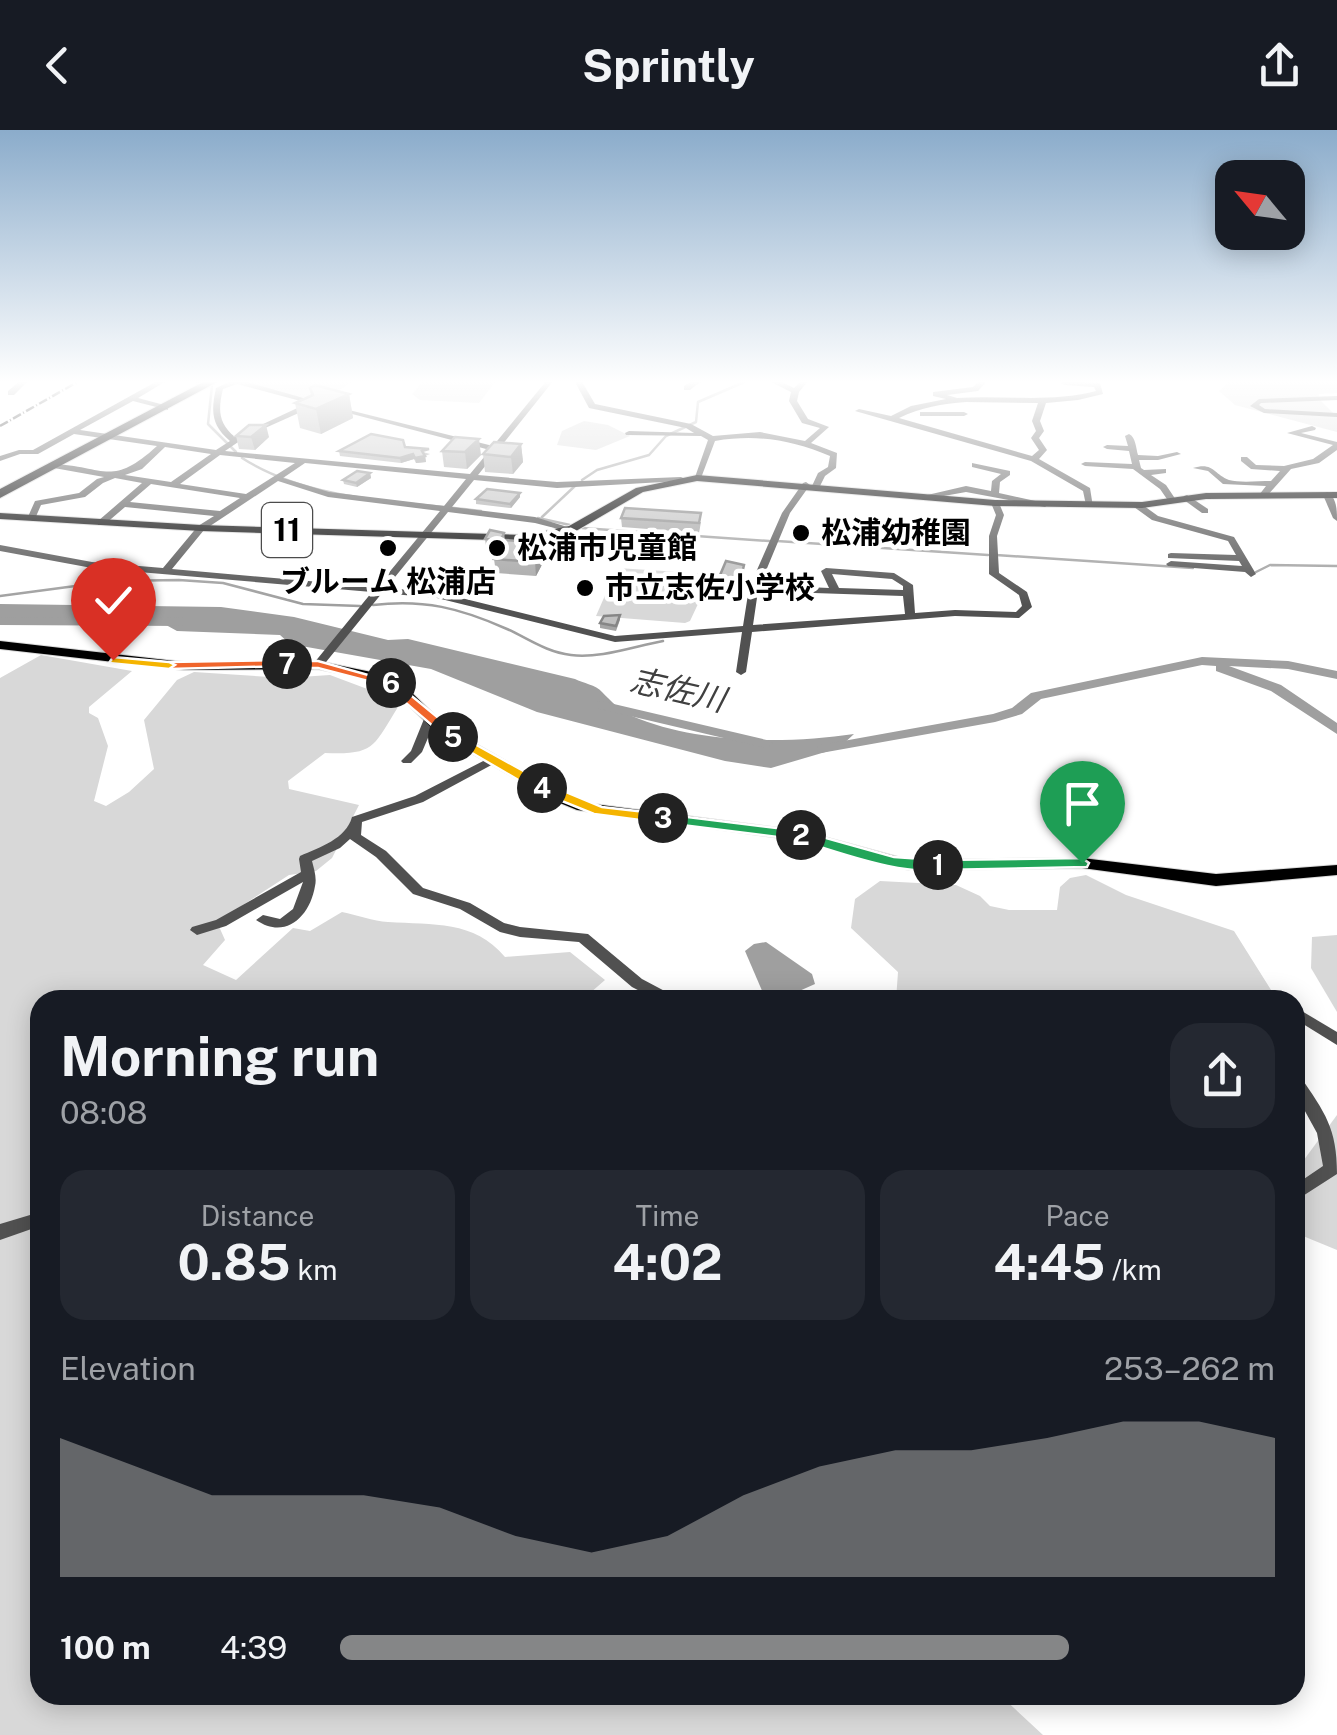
<!DOCTYPE html>
<html lang="en">
<head>
<meta charset="utf-8">
<style>
  :root { --surface:#171b24; --page:#242831; --text:#f1f3f6; --muted:#9ea1a6; --accent:#858687 }
  body { margin:0; font-family:"Public Sans","Noto Sans JP",sans-serif; background:var(--page); color:var(--text); height:100vh; display:flex; flex-direction:column; font-size:38px; white-space:nowrap }
  * { box-sizing:border-box; margin:0 }
  p { font-size:32px; color:var(--muted) }
  .icon { flex:none; width:55px; height:55px; fill:none; stroke:currentColor; stroke-width:2; stroke-linecap:round; stroke-linejoin:round }
  .map { position:relative; flex:1; overflow:hidden }
  .side { position:absolute; left:30px; top:860px; width:1275px; height:715px; display:flex; flex-direction:column; background:var(--surface); border-radius:30px; box-shadow:0 5px 25px #0003 }
  .side>* { flex:none }
  .needle { width:65px; rotate:299deg }
  .buttons { position:absolute; left:1215px; top:30px; display:grid; gap:20px }
  .buttons a { display:grid; place-items:center; width:90px; height:90px; border-radius:20px; background:var(--surface); box-shadow:0 5px 25px #0003; font-size:50px }
  .pin { position:absolute; display:grid; place-items:center; width:85px; height:85px; color:#fff; margin:-102px -42px; border-radius:50% 50% 50% 0; rotate:-45deg; box-shadow:0 0 10px #0007 }
  .pin .icon { rotate:45deg }
  .km { position:absolute; width:50px; height:50px; margin:-25px; border-radius:50%; background:#222; color:#fff; font-size:28px; line-height:50px; text-align:center }
  .round { display:grid; place-items:center; flex:none; width:105px; height:105px; border-radius:30px; background:var(--page) }
  .headline { display:flex; align-items:center; justify-content:space-between; height:170px; padding:0 30px }
  h1 { font-size:55px; font-weight:700; line-height:75px }
  .stats { display:grid; grid-template-columns:repeat(3,1fr); gap:15px; height:170px; padding:10px 30px }
  .stats div { display:grid; align-content:center; border-radius:25px; background:var(--page); text-align:center }
  .stats b { font-size:50px; font-weight:700 }
  .stats small { font-size:28px; font-weight:400 }
  .stats p { font-size:28px }
  .chart { height:280px; padding:20px 30px }
  .chart p { display:flex; justify-content:space-between }
  .chart svg { width:100%; height:180px; margin-top:10px; fill:var(--accent); opacity:.7 }
  ul { padding:0 30px; list-style:none; font-size:32px }
  li { display:grid; grid-template-columns:160px 120px 1fr; align-items:center; height:75px }
  li i { height:25px; border-radius:12px; background:var(--accent) }
  header { display:flex; justify-content:space-between; align-items:center; height:130px; padding:0 30px; background:var(--surface); font-size:45px; font-weight:700 }
  .map>svg:first-child { display:block }
  .green { fill:#d8d8d8 }
  .water { fill:#9f9f9f }
  .lines { fill:none; stroke-linecap:round; stroke-linejoin:round }
  .stream { stroke:#9f9f9f; stroke-width:2.5 }
  .river { fill:#9f9f9f; fill-rule:evenodd }
  .major-casing { stroke:#dbdbdb; stroke-width:2 }
  .highway-casing { stroke:#dbdbdb; stroke-width:2 }
  .minor { fill:#515151; fill-rule:evenodd }
  .major { fill:#000; fill-rule:evenodd }
  .highway { fill:#000; fill-rule:evenodd }
  .rail { stroke:#000; stroke-width:2.5; stroke-dasharray:9 2.5 1 2.5; stroke-linecap:butt }
  .wall { fill:#a5a5a5 }
  .shaded-wall { fill:#868686 }
  .building { fill:#c0c0c0; stroke:#868686; stroke-width:2.5 }
  .split-1 { fill:#22a559; stroke:#fff; stroke-width:2.5 }
  .split-2 { fill:#22a559; stroke:#fff; stroke-width:2.5 }
  .split-3 { fill:#22a559; stroke:#fff; stroke-width:2.5 }
  .split-4 { fill:#f5b400; stroke:#fff; stroke-width:2.5 }
  .split-5 { fill:#f5b400; stroke:#fff; stroke-width:2.5 }
  .split-6 { fill:#f0652b; stroke:#fff; stroke-width:2.5 }
  .split-7 { fill:#f0652b; stroke:#fff; stroke-width:2.5 }
  .split-8 { fill:#f0652b; stroke:#fff; stroke-width:2.5 }
  .split-9 { fill:#f5b400; stroke:#fff; stroke-width:2.5 }
  .poi-dot { fill:#000; stroke:#fff; stroke-width:4 }
  .labels { text-anchor:middle; stroke-width:9; stroke-linejoin:round; paint-order:stroke }
  .far-poi-label { font-size:30px; font-weight:bold; fill:#000; stroke:#fff; text-anchor:start }
  .shield { fill:#fff; stroke:#4c4c4c; stroke-width:2.5 }
  .shield-label { font-size:32px; font-weight:bold; fill:#000 }
  .far-water-label { font-size:32px; font-style:italic; fill:#404040; stroke:#fff }
</style>
</head>
<body>
<header><svg class="icon" aria-label="back" viewBox="0 0 24 24"><path d="M15 5l-7 7 7 7"/></svg>Sprintly<svg class="icon" aria-label="share" viewBox="0 0 24 24"><path d="M12 15V3M7 8l5-5 5 5M5 13v7h14v-7"/></svg></header>
<div class="map">
<svg width="1337" height="1605" viewBox="0 0 1337 1605">
  <rect width="100%" height="100%" fill="#fff"/>
  <g class="green">
    <path d="M241,250H353C316,283 282,263 241,250Z"/>
    <path d="M424,250H497L479,273L420,270L412,264Z"/>
    <path d="M1225,250H1337V263L1319,264L1318,268L1337,287V302L1235,275L1219,261L1227,254Z"/>
    <path d="M584,291L608,295L630,306L596,320L557,315L562,301Z"/>
    <path d="M617,438L712,444L690,491L685,493L596,486Z"/>
    <path d="M41,525L132,541L89,577V583L98,588L108,616L94,671L106,676L129,662L154,639L144,590L177,550L194,542L285,548L330,545L394,569L398,577C373,617 375,625 325,623L288,651L289,659L359,675L332,728L316,741L289,745L217,792L225,810L203,835L236,850L293,798L310,801L342,782C357,785 373,791 388,792C433,795 474,790 505,827L570,822L605,850L582,870H40V1565H1000L1043,1605H0V548Z"/>
    <path d="M1086,745L1126,765L1234,801L1273,863L1266,870H896L898,842L851,798L855,769L880,751L956,755L980,766L990,776L1009,780H1057L1060,757L1070,748Z"/>
    <path d="M1337,805V882L1311,838L1312,807Z"/>
    <path d="M1337,985V1120L1303,1106L1295,1097V1042Z"/>
  </g>
  <g class="water">
    <path d="M0,474L221,477L294,487L388,510L408,509L575,549C583,553 596,555 602,562C611,571 620,581 632,586C697,614 786,614 854,604L839,618L771,638L725,631L537,582L431,539L290,514L280,505L177,501L157,490L117,487L0,494Z"/>
    <path d="M766,812L812,844L815,854L788,866L763,863L745,821L754,814Z"/>
  </g>
  <g class="lines">
    <g class="stream">
      <path d="M190,250L204,253"/>
      <path d="M212,255L208,294L236,322"/>
      <path d="M242,328C311,372 402,371 481,381"/>
      <path d="M582,350L597,340L649,325L666,306L696,292L698,272L749,250"/>
      <path d="M542,387L576,355"/>
      <path d="M538,388L570,395"/>
      <path d="M582,398L769,411"/>
      <path d="M777,411L988,425"/>
      <path d="M996,425L1193,438"/>
      <path d="M1256,442L1270,435L1337,436"/>
      <path d="M0,466L113,451L179,450L223,453L303,474L360,476"/>
      <path d="M373,475C424,469 460,478 507,499C529,509 546,522 571,525C599,529 635,516 663,511"/>
    </g>
    <g class="river">
      <path d="M0,487L184,488L190,492L184,496L0,495Z"/>
      <path d="M1202,527L1288,531L1337,541V549L1288,539L1229,536L1281,555L1337,593V604L1271,561L1216,541V536L1202,535L1041,569L1022,584L995,592L821,623L814,619L821,615L993,584L1012,578L1031,563Z"/>
      <path d="M601,571L771,611L773,614L766,618L596,578V572Z"/>
    </g>
    <defs>
      <g id="major">
        <path d="M697,345L995,370L1142,372L1206,363L1337,362V368L1206,369L1142,378L995,376L697,351L643,362L576,401L526,411L201,401L0,389V383L201,395L526,405L569,396L636,358Z"/>
        <path d="M0,511L184,532L318,531L381,544L406,557L448,598L565,665L586,673L802,701L909,730L1082,728L1216,744L1337,735V745L1216,756L1082,738L909,740L802,711L577,680L555,671L438,604L396,563L372,550L318,539L184,540L0,519Z"/>
      </g>
      <path id="highway" d="M207,250H221L0,368V359Z"/>
    </defs>
    <use href="#major" class="major-casing"/>
    <use href="#highway" class="highway-casing"/>
    <g class="minor">
      <path d="M21,250H29L14,265H8V261Z"/>
      <path d="M159,250H168L138,268L168,276V280L133,271L80,300L216,320L230,311C211,295 211,281 216,258L229,252L227,250H240L321,273L247,306L225,321L470,344L490,320L333,279L337,277L493,316L547,250H554L478,345L557,352L681,347L685,349L681,351L557,358L474,350L452,377L535,387L574,399L570,402L535,393L448,382L386,458L437,462L615,506L743,496L749,458L782,383L803,353L806,352L810,355L790,383L760,455L829,458L821,441L826,438L894,443L913,455L915,483L955,480L1016,482L1022,476L1019,465L989,444V406L996,385L991,373L995,370L999,373L1004,385L997,406L999,443L1027,462L1032,477L1019,488L955,486L752,502L746,542L741,545L736,542L742,502L615,512L437,468L382,463L322,537H314V533L372,462L92,438L0,421V415L92,432L163,438L198,396L214,386L125,377L104,395H98V391L142,353L115,348L103,353L85,367L41,375L34,391L27,389L35,371L79,363L97,349L104,347L54,338L50,336L51,334C104,335 110,359 157,316L74,304L38,324H20L0,331V326L19,320H33ZM237,254L308,273L235,307C218,293 218,279 223,259ZM165,317L211,324L171,352L125,345L142,339ZM220,325L295,333L246,364L180,354ZM305,333L466,349L444,376L329,362L283,348ZM278,351L328,367L440,381L377,457L172,439L204,400ZM151,354L240,368L220,381L130,372ZM832,444L892,449L903,456V460L839,458ZM758,461L903,466L905,484L753,495Z"/>
      <path d="M197,250H217L214,252Z"/>
      <path d="M574,250H581L595,274L691,294L713,306L760,302L805,311L820,298L802,293L789,271L791,262L767,250H777L794,258L802,250H809L799,262L797,271L808,289L829,297L811,313L837,323L836,338L825,346L819,358H813L812,356L818,343L828,337L830,326C791,310 757,304 715,311L701,348L694,350L708,310L701,306L626,305L625,303L629,301L694,303L686,298L589,278Z"/>
      <path d="M694,250H703L690,260H684V256Z"/>
      <path d="M980,250H988L978,261L947,265L957,268C1005,265 1050,273 1096,261L1094,257L1065,255L1061,253L1062,251L1100,253L1103,264L1078,270L1046,273L1040,291L1044,301L1039,308L1047,320L1039,329L1090,358L1093,377L1086,375L1083,361L1031,331L855,281L859,279L891,286L911,276L946,269L933,266V262L973,257ZM966,272L1038,273L1032,291L1036,301L1031,308L1039,320L1032,326L899,288C921,277 942,274 966,272Z"/>
      <path d="M1337,266V270L1261,273L1259,275L1265,279L1337,283V287L1264,283L1250,276L1259,269Z"/>
      <path d="M923,282H964L968,284L964,286H920V282Z"/>
      <path d="M1312,296L1316,298L1315,300L1301,303L1337,312V320L1319,333L1291,339L1266,367L1259,365L1266,356L1223,354L1208,341L1193,338C1214,332 1213,344 1229,350C1240,353 1258,351 1271,351L1280,341L1251,339L1241,331V327H1247L1256,335L1284,336L1313,329L1333,315L1287,303Z"/>
      <path d="M1129,304C1136,307 1136,319 1138,325L1158,326L1177,322L1181,324L1158,330H1139L1141,338L1144,340L1166,339V343L1151,345L1166,355L1176,370L1175,372H1169L1160,359L1133,339L1085,336L1081,334L1085,332L1132,334L1129,321L1107,319L1103,317L1107,315L1128,316L1125,306Z"/>
      <path d="M972,333L1010,341V345L1000,352L999,363L1049,374L1045,377L966,362L927,369L923,366L966,356L991,361L992,351L1001,344L972,337Z"/>
      <path d="M1327,362C1337,367 1337,381 1337,391L1333,388L1323,365Z"/>
      <path d="M1187,365L1208,379V383H1202L1184,370V366Z"/>
      <path d="M1134,373H1140L1158,386L1234,407L1256,444L1251,447L1245,442L1168,436L1166,434L1171,431L1242,436L1239,431L1168,428V424L1171,423L1236,425L1228,411L1152,390L1134,377Z"/>
      <path d="M430,586L436,589L422,622L411,633H403L401,631L411,621L424,589Z"/>
      <path d="M493,626L497,628V632L423,672L362,692L361,705L386,721L423,758L470,773L504,793L520,797L588,804L642,849L674,866L676,870H657L632,857L579,812L520,807L500,802L460,779L413,764L376,727L350,709L340,718L312,731C314,739 317,748 315,756C310,787 285,810 256,790L263,785L280,789L293,779L303,752L226,796L197,805L190,800L192,797L216,790L301,742L299,729L300,726C320,717 346,709 352,687L415,666Z"/>
      <path d="M1295,877L1337,902V915L1295,889Z"/>
      <path d="M1295,944L1300,946C1325,983 1337,998 1337,1044L1295,1071V1055L1323,1036L1317,1003L1295,963Z"/>
      <path d="M40,1082V1096L0,1110V1094Z"/>
    </g>
    <use href="#major" class="major"/>
    <use href="#highway" class="highway"/>
    <path class="rail" d="M0,296L81,250"/>
  </g>
  <g class="wall">
    <path d="M310,258L349,264L353,288L321,304L300,298L295,273L311,266Z"/>
    <path d="M236,306L269,307L255,320L239,319Z"/>
    <path d="M455,307L481,325L467,339L444,337L442,321Z"/>
    <path d="M521,314L523,332L513,344L485,342L483,324Z"/>
    <path d="M405,317L430,324L425,326L426,332L416,333L414,329L401,333L340,326L339,321Z"/>
    <path d="M370,343L371,348L357,357L344,354L343,350Z"/>
    <path d="M520,363V367L511,378L476,374V369Z"/>
    <path d="M621,388L701,392L699,403L622,397Z"/>
    <path d="M504,403L505,411L545,413L546,427L536,446L496,443L494,429L497,424L487,423L485,409Z"/>
    <path d="M743,440L740,457L717,455L718,450Z"/>
    <path d="M620,485V490L616,501L600,498V493Z"/>
  </g>
  <g class="shaded-wall">
    <path d="M349,264L353,288L321,304L316,279Z"/>
    <path d="M266,295L269,307L255,320L251,307Z"/>
    <path d="M479,309L481,325L467,339L465,322Z"/>
    <path d="M521,314L523,332L513,344L511,327Z"/>
    <path d="M413,324L414,329L401,333L400,328Z"/>
    <path d="M425,326L426,332L416,333L415,328Z"/>
    <path d="M370,343L371,348L357,357L356,353Z"/>
    <path d="M520,363V367L511,378L510,374Z"/>
    <path d="M545,413L546,427L536,446L535,432Z"/>
  </g>
  <g class="building">
    <path d="M315,255L349,264L316,279L295,273L313,265L310,258Z"/>
    <path d="M249,295H266L251,307L236,306Z"/>
    <path d="M371,304L403,310L405,317L429,319L422,321L425,326L415,328L413,324L400,328L339,321Z"/>
    <path d="M455,307L479,309L465,322L442,321Z"/>
    <path d="M494,312L521,314L511,327L483,324Z"/>
    <path d="M357,341L370,343L356,353L343,350Z"/>
    <path d="M487,359L520,363L510,374L476,369Z"/>
    <path d="M625,378L701,383L699,393L621,388Z"/>
    <path d="M490,400L504,403L501,410L485,409Z"/>
    <path d="M505,410L545,413L535,432L494,429Z"/>
    <path d="M726,431L744,435L740,452L718,450Z"/>
    <path d="M620,485L616,496L600,493L604,486Z"/>
  </g>
  <linearGradient id="sky" x2="0" y2="1"><stop stop-color="#8baccb"/><stop offset="0.53" stop-color="#fff"/><stop offset="1" stop-color="#fff" stop-opacity="0"/></linearGradient>
  <rect width="1337" height="475" fill="url(#sky)"/>
  <path class="split-1" d="M1082,728L1089,733L1087,737L938,740L931,735L938,730Z"/>
  <path class="split-2" d="M801,701L894,727L938,730L946,735C921,754 826,718 795,709L793,705Z"/>
  <path class="split-3" d="M663,684L801,701L808,705L801,710L658,692L656,688Z"/>
  <path class="split-4" d="M537,654H547L602,677L663,684L670,688L663,693L594,684L537,661Z"/>
  <path class="split-5" d="M453,602L547,654L549,658L537,661L448,609L446,607Z"/>
  <path class="split-6" d="M391,549L458,604V609H448L386,556L384,553Z"/>
  <path class="split-7" d="M283,531H318L397,553L391,557L318,538H287Z"/>
  <path class="split-8" d="M287,530L291,536L169,539L163,535L169,532Z"/>
  <path class="split-9" d="M113,527L169,532L175,535L169,539L109,533Z"/>
  <g class="poi-dot">
    <circle cx="801" cy="403" r="10"/>
    <circle cx="388" cy="418" r="10"/>
    <circle cx="497" cy="418" r="10"/>
    <circle cx="585" cy="458" r="10"/>
  </g>
  <g class="labels">
    <g class="far-poi-label">
      <text x="821" y="413">松浦幼稚園</text>
      <text x="517" y="428">松浦市児童館</text>
      <text x="388" y="462" text-anchor="middle">ブルーム 松浦店</text>
      <text x="605" y="468">市立志佐小学校</text>
    </g>
    <rect class="shield" x="262" y="373" width="50" height="54" rx="8"/>
    <g class="shield-label">
      <text x="287" y="411">11</text>
    </g>
    <g class="far-water-label">
      <text transform="translate(678 560) rotate(13)" y="11">志佐川</text>
    </g>
  </g>
</svg>
<div class="buttons">
<a><svg class="needle" viewBox="-14 -14 28 28"><path d="M0-13l5 13h-10z" fill="#e53935"/><path d="M0 13l5-13h-10z" fill="#9ea1a6"/></svg></a>
</div>
<div class="pin" style="left:1082px;top:733px;background:#1e9e55"><svg class="icon" aria-label="arrive" viewBox="0 0 24 24"><path d="M6 21V4h12l-3 4 3 4H6"/></svg></div>
<div class="pin" style="left:113px;top:530px;background:#d93025"><svg class="icon" aria-label="check" viewBox="0 0 24 24"><path d="M5 12l5 5 9-10"/></svg></div>
<b class="km" style="left:938px;top:735px">1</b>
<b class="km" style="left:801px;top:705px">2</b>
<b class="km" style="left:663px;top:688px">3</b>
<b class="km" style="left:542px;top:658px">4</b>
<b class="km" style="left:453px;top:607px">5</b>
<b class="km" style="left:391px;top:553px">6</b>
<b class="km" style="left:287px;top:534px">7</b>
<section class="side">
<div class="headline"><div><h1>Morning run</h1><p>08:08</p></div><a class="round"><svg class="icon" aria-label="share" viewBox="0 0 24 24"><path d="M12 15V3M7 8l5-5 5 5M5 13v7h14v-7"/></svg></a></div>
<div class="stats">
<div><p>Distance</p><b>0.85<small> km</small></b></div>
<div><p>Time</p><b>4:02</b></div>
<div><p>Pace</p><b>4:45<small> /km</small></b></div>
</div>
<div class="chart"><p><span>Elevation</span>253–262 m</p>
<svg viewBox="0 0 160 44" preserveAspectRatio="none"><path d="M0 44V10L10 17L20 24L30 24L40 24L50 27L60 34L70 38L80 34L90 24L100 17L110 13L120 13L130 10L140 6L150 6L160 10V44z"/></svg>
</div>
<ul>
<li><b>100 m</b>4:39<i style="width:78%"></i></li>
</ul>
</section>
</div>
</body>
</html>
